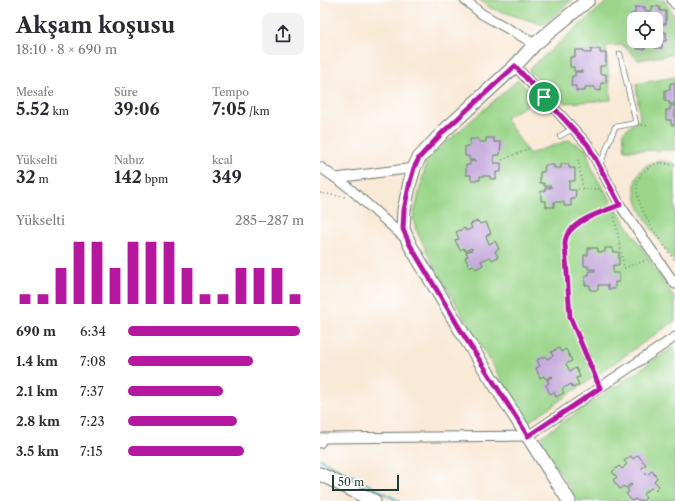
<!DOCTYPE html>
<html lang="tr">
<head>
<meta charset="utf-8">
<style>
  :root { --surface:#fff; --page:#f2f2f3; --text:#2b2b33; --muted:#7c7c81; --accent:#b5179e }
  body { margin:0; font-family:"Libre Caslon Text",serif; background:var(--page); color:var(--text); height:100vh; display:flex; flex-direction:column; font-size:15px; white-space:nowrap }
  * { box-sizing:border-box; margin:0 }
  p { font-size:13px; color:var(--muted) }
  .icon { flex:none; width:22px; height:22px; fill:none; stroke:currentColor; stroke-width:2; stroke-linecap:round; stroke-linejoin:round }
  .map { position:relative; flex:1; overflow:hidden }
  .panel { display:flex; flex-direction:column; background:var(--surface); width:320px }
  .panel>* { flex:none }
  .fabs { position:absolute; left:307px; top:12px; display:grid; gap:8px }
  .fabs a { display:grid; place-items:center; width:36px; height:36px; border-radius:8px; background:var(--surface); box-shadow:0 4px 16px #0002; font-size:20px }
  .scale { position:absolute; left:12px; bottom:10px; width:67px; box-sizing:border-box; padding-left:4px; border:2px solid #1f3d34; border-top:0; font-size:11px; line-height:14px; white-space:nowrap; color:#1f3d34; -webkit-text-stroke:3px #fff; paint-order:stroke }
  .pin { position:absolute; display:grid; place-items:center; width:34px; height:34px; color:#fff; margin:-17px; border:2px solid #fff; border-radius:50%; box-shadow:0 1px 4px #0007 }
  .round { display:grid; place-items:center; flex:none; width:42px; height:42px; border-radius:8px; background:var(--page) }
  .head { display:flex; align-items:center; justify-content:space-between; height:68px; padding:0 16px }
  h1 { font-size:22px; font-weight:700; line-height:30px }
  .metrics { display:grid; grid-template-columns:repeat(3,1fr); gap:6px; height:68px; padding:4px 16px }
  .metrics div { display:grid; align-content:center }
  .metrics b { font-size:17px; font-weight:700 }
  .metrics small { font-size:11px; font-weight:400 }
  .metrics p { font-size:11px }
  .chart { height:112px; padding:8px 16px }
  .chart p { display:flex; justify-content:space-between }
  .chart svg { width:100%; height:72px; margin-top:4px; stroke:var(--accent); stroke-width:6 }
  ul { padding:0 16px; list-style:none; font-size:13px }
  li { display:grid; grid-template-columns:64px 48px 1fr; align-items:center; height:30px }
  li i { height:10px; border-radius:5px; background:var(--accent) }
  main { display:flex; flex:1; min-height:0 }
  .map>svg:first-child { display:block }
  .green { fill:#9ad589; stroke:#5c895e; fill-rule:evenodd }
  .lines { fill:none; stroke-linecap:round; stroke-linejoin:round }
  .stream { stroke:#45b3c0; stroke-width:2.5 }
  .building { fill:#c3a6da }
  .lane-casing { stroke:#6b796d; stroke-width:6 }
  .street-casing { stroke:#6b796d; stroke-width:11 }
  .secondary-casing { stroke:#6b796d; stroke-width:15 }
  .path { stroke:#6b796d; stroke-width:1.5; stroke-dasharray:1 3; stroke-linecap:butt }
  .lane { stroke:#fff; stroke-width:4.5 }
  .street { stroke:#fff; stroke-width:9 }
  .secondary { stroke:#fff; stroke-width:13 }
  .route-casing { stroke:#fff; stroke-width:8 }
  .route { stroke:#b5179e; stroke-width:5 }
</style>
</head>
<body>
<main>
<section class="panel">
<div class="head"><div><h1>Akşam koşusu</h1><p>18:10 · 8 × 690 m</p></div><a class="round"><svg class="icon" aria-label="share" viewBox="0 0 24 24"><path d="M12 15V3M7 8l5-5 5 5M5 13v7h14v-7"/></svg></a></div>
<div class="metrics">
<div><p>Mesafe</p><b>5.52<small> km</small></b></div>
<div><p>Süre</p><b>39:06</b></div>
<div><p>Tempo</p><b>7:05<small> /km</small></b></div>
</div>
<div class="metrics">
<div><p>Yükselti</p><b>32<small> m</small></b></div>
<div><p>Nabız</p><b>142<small> bpm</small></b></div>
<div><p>kcal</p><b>349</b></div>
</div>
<div class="chart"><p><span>Yükselti</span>285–287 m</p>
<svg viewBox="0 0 160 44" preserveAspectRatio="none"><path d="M5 44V38M15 44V38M25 44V22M35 44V6M45 44V6M55 44V22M65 44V6M75 44V6M85 44V6M95 44V22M105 44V38M115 44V38M125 44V22M135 44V22M145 44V22M155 44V38"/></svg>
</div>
<ul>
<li><b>690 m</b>6:34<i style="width:98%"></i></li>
<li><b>1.4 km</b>7:08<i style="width:71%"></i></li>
<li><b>2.1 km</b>7:37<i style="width:54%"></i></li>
<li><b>2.8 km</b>7:23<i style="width:62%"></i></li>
<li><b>3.5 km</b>7:15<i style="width:66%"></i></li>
</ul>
</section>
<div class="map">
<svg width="355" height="501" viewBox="0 0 355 501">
  <rect width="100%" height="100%" fill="#fff"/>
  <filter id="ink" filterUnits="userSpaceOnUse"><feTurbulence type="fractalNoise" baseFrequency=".025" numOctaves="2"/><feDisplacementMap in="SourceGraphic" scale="8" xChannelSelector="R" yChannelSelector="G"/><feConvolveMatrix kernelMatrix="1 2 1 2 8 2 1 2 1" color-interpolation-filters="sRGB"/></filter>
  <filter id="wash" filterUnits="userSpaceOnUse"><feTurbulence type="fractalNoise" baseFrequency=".012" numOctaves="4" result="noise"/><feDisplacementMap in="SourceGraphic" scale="16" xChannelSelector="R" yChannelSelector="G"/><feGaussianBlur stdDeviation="0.9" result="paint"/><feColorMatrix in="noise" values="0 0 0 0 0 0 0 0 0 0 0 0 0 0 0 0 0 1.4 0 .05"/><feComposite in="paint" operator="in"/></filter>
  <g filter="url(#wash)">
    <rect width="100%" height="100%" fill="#f9e9d7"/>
    <g class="green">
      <path d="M160,0H252L224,25L170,8Z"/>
      <path d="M289,0H344L355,17V54L318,60L303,45L286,46L291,100L245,103L208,70ZM314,19H336V41H314Z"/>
      <path d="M355,77V150H305L303,132L320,119L316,84Z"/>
      <path d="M198,80L217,99L185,118L209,154L249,140L266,149L274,174L355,299V321L207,423L116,270L96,230L93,219L107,159Z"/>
      <path d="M339,161L355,163V262C340,240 293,188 327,165C330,163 336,162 339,161Z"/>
      <path d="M355,346V501H258L224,447L222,436Z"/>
    </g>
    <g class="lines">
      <path class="stream" d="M0,459L79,501"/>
    </g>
    <g id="blocks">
      <g class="building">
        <path d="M332,6L340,7V11H346V24H340V32H346V41H342V48H335V44H325V49H317V44H312V34H314V41H336V19H314V25H311V14H315V7H325V11H332Z"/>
        <path d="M271,49H280V53H286V66H280V74H286V83H281V91L275,90V87H265V91H256V86H251L252,76H255V72H262V71H254V67H250V57H255V50H264V53H271Z"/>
        <path d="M350,83H355V104H349V101H345V90H350Z"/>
        <path d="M350,106H355V125H351V120H346V110H350Z"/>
        <path d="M166,138H174V142H181L180,155H174V163H181V172H176V179H170V176H160V180H151V175H146V165H150V161H156V160H149V156H145V146H150V139H159V142H166Z"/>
        <path d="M241,164H249V168H255V181H249V190H256L255,199H251V206H244V202H234V207H226V201H221V191H225V188H231V186H224V183H220V172H224L225,165H234V168H241Z"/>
        <path d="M158,221L160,224L166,222L171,233L166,236L169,244L175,241L179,249L175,251L178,257L172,260L170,257L161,261L163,265L156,269L153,265L149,267L145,257L148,256L146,252L152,250V248L145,251L144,248L140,250L135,240L139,239L136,232L145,228L146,231L152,228L150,224Z"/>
        <path d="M268,248H278V252H285V248H293V252H299V265H293V273H299V282H295V289H288V285H278V290H270V285H265V275H269V271H275V269H268V266H264V255H268Z"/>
        <path d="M239,348L241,352L246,349L252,361L246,364L250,371L256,368L260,377L256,378L259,385L253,388L251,384L242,389L244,393L236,397L234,392L230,394L226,385L229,383L227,380L233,377L232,376L226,379L224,376L220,378L216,368L220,366L217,360L225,356L227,359L233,356L231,352Z"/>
        <path d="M318,455L326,465L321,469L327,475L332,471L337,478L334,481L339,486L334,491L331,488L323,494L326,498L322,501H318L316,499L312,501L306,494L309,492L307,489L312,485L311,484L305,488L303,486L300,489L293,480L297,477L292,472L299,466L302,469L307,464L304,461L311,456L313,459Z"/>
      </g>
    </g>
  </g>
  <g filter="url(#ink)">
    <use href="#blocks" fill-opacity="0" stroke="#6b796d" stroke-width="1"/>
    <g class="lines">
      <defs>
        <g id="lane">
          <path d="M240,136L252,129"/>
          <path d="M280,165L295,127L316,123L300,54"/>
          <path d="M280,388L250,317L245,244C245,241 246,237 247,235C256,220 285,210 300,205"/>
        </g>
        <g id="street">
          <path d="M145,0L162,14L215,44"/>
          <path d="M352,0L355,4"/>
          <path d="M195,66L268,145L300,205L355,284"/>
          <path d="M0,167L27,186L86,239"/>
          <path d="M16,178L94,168"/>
          <path d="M0,443L3,438L208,436L355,337"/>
        </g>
        <g id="secondary">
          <path d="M0,474L54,501"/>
          <path d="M249,501L146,339L90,245L83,229L84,210L90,182L94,168L99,158L123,132L195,66L215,44L268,0"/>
        </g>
      </defs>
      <use href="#lane" class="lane-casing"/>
      <use href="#street" class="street-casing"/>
      <use href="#secondary" class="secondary-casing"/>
      <g class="path">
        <path d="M322,125L327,126"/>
        <path d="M182,160L210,148"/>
        <path d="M258,160L263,189"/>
        <path d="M355,165C350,165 344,163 340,163C333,164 328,168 324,172C300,192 343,243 355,261"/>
        <path d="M258,189H280L283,193"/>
        <path d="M0,193L25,197"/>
        <path d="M294,213L304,268L327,260"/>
      </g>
      <use href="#lane" class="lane"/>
      <use href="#street" class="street"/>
      <use href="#secondary" class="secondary"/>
    </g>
  </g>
  <g class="lines" filter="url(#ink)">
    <defs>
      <path id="route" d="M195,66L268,145L300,205C284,211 256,219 247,235C246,237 245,241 245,244L250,317L280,388L208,436L146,339L90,245L83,229L84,210L90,182L94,168L99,158L123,132Z"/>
    </defs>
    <use href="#route" class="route-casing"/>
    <use href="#route" class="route"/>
  </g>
</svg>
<div class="fabs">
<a><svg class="icon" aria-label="locate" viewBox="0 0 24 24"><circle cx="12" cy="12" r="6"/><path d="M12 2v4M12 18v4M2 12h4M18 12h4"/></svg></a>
</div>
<div class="scale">50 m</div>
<div class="pin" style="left:224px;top:97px;background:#1e9e55"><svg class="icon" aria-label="arrive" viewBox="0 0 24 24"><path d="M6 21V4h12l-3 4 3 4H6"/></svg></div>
</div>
</main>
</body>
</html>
